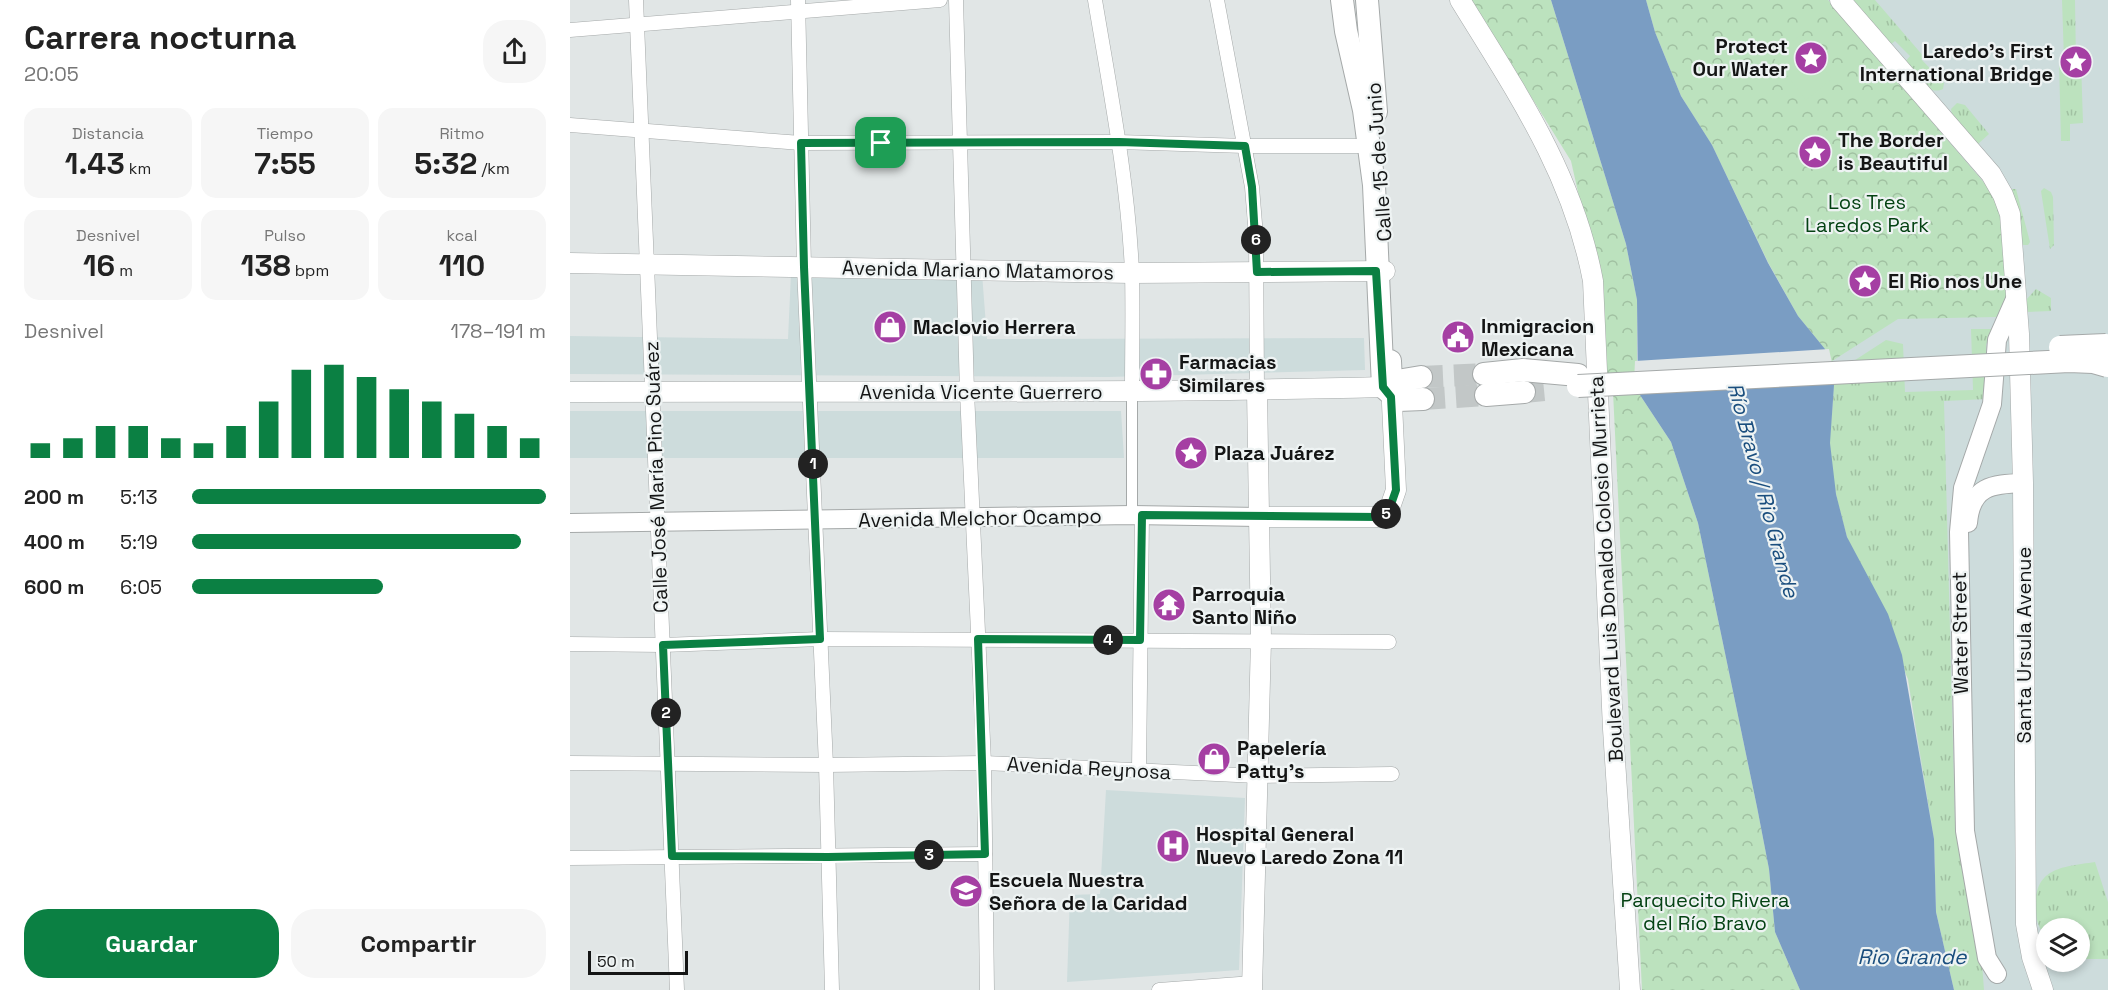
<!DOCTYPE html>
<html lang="es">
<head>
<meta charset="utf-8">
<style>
  :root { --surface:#fff; --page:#f6f6f6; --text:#222; --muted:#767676; --accent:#0b8043 }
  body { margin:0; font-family:"Space Grotesk",sans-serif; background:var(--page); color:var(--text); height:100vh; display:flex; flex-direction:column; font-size:22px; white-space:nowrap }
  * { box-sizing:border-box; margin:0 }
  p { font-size:20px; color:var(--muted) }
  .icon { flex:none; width:33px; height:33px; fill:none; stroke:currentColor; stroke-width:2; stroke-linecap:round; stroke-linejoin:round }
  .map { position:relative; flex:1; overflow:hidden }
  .drawer { display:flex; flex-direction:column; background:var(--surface); width:570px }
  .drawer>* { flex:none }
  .tools { position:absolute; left:1466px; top:918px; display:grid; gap:12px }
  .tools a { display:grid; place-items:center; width:54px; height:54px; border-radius:50%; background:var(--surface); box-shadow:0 3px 9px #0003; font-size:30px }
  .scale { position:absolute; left:18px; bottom:15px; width:100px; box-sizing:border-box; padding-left:6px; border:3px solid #141515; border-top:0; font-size:16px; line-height:21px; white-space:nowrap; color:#141515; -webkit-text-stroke:4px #eef3f3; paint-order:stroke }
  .pin { position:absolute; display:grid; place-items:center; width:51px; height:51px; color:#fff; margin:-26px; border-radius:12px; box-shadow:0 3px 9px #0006 }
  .km { position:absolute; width:30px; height:30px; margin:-15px; border-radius:50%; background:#222; color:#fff; font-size:16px; line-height:30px; text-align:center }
  .round { display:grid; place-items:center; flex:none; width:63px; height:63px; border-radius:24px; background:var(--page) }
  .head { display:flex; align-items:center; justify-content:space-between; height:102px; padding:0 24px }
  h1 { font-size:33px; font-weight:700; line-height:45px }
  .figures { display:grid; grid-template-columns:repeat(3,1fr); gap:9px; height:102px; padding:6px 24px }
  .figures div { display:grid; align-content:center; border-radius:15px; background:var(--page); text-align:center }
  .figures b { font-size:30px; font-weight:700 }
  .figures small { font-size:16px; font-weight:400 }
  .figures p { font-size:16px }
  .chart { height:168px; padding:12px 24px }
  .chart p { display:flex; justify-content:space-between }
  .chart svg { width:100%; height:108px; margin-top:6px; stroke:var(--accent); stroke-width:6 }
  .button { display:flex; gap:12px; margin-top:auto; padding:12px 24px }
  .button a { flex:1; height:69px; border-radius:24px; background:var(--accent); color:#fff; font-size:24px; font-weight:700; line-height:69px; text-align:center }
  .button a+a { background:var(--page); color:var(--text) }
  ul { padding:0 24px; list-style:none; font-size:20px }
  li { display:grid; grid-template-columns:96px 72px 1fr; align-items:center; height:45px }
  li i { height:15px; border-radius:8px; background:var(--accent) }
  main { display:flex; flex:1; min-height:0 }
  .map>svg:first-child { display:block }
  .built { fill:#cddcdc; fill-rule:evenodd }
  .grass { fill:url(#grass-tufts) }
  .forest { fill:url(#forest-crowns) }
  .pitch { fill:#bce2be }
  .water { fill:#7a9dc3 }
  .pier { fill:#e1e6e6 }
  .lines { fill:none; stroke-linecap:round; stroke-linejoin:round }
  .primary-tunnel { stroke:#c2c7c7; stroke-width:22; stroke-dasharray:22 11; stroke-linecap:butt }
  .pedestrian-casing { stroke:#a5a9a9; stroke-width:12 }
  .minor-casing { stroke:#a5a9a9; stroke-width:15 }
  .tertiary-casing { stroke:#a5a9a9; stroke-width:20 }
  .secondary-casing { stroke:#a5a9a9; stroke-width:21 }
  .primary-casing { stroke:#a5a9a9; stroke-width:24 }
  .pedestrian { stroke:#fff; stroke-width:10 }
  .minor { stroke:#fff; stroke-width:14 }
  .tertiary { stroke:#fff; stroke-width:18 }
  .secondary { stroke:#fff; stroke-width:20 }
  .primary { stroke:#fff; stroke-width:22 }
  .primary-bridge-casing { stroke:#a5a9a9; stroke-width:24; stroke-linecap:butt }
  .primary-bridge { stroke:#fff; stroke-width:22 }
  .route-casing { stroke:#fff; stroke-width:12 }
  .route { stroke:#0b8043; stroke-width:8 }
  .labels { text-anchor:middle; stroke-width:4.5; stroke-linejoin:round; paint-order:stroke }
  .poi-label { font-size:20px; font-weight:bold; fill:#141515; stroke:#eef3f3; text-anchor:start }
  .street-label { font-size:20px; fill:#141515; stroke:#eef3f3 }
  .park-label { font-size:20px; fill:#044213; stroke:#eef3f3 }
  .water-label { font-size:21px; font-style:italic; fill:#1a4e7e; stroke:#eef3f3 }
</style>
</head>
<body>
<main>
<section class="drawer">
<div class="head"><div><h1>Carrera nocturna</h1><p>20:05</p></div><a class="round"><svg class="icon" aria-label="share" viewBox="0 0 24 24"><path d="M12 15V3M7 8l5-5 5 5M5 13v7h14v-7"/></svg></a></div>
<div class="figures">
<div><p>Distancia</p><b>1.43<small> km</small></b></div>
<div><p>Tiempo</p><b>7:55</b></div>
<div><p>Ritmo</p><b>5:32<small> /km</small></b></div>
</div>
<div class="figures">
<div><p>Desnivel</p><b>16<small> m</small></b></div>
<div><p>Pulso</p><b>138<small> bpm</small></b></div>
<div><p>kcal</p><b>110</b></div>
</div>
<div class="chart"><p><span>Desnivel</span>178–191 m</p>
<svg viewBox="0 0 160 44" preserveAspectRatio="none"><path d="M5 44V38M15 44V36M25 44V31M35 44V31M45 44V36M55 44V38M65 44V31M75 44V21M85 44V8M95 44V6M105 44V11M115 44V16M125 44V21M135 44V26M145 44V31M155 44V36"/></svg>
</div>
<ul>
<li><b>200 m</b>5:13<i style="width:100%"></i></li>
<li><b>400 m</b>5:19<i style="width:93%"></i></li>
<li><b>600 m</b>6:05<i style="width:54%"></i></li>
</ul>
<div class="button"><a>Guardar</a><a>Compartir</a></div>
</section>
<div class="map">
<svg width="1538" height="990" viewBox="0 0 1538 990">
  <defs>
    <pattern id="grass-tufts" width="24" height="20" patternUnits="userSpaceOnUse" patternTransform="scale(1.5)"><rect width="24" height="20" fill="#bce2be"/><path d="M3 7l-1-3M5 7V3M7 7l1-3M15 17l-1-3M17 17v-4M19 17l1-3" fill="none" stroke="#a1c1a2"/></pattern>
    <pattern id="forest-crowns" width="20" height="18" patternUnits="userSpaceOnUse" patternTransform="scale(1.5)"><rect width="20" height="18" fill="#bce2be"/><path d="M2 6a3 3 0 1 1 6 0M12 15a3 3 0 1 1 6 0" fill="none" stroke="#a1c1a2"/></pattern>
  </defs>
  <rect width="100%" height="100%" fill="#e1e6e6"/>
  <g class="built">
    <path d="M1076,0H1538V990H1384L1338,679ZM1476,928H1509V962H1476Z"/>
    <path d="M221,273H412L417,339L794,338L795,370L538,377L0,374V336L218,339Z"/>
    <path d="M0,411H551L554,458H0Z"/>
    <path d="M536,790L675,798L669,970L497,982L500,895L530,894Z"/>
  </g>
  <g class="grass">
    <path d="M1281,0H1305L1355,58L1351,59L1374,83L1373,89C1357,97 1345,73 1335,62L1340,56L1325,41L1320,45Z"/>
    <path d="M1492,0H1505L1506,61H1511L1513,123L1500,124V141H1491L1489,61L1494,60Z"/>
    <path d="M1387,103L1395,105L1419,134L1408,144L1382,115L1381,109Z"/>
    <path d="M1474,188L1481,192L1483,197L1484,245L1480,249L1471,191Z"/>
    <path d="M1438,189H1446L1460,242L1458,245H1450Z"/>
    <path d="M1466,289L1481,298V311L1457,312L1455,301Z"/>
    <path d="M1401,329H1422L1416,345L1418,399L1374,401L1385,823L1412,963L1414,990H1384L1366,912L1364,839L1338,679L1277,537C1268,506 1260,473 1260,441C1260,420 1266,396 1262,375L1316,340L1333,344L1335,392L1403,390Z"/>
    <path d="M1525,862L1538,902V959H1509V928H1476V936C1469,930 1466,920 1466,910C1463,868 1491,867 1525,862Z"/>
  </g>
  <g class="forest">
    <path d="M901,0H981L1056,244L1067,300V382L1031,384L1022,254L1001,161Z"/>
    <path d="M1076,0H1258L1422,192L1434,225L1438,290L1436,299L1427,317L1328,319L1259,363L1255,349L1228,316L1198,262L1142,145L1111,96L1085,32Z"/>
    <path d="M1043,392H1068L1101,442L1128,523L1187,807L1199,869L1205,932L1230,990H1072Z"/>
  </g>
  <path class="pitch" d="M1229,36L1262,79L1236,100L1203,57Z"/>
  <path class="water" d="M981,0H1076L1085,32L1111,96L1142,145L1198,263L1228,316L1255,349L1264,385L1260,443L1266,494L1277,537L1318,614L1332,655L1364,839L1366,912L1384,990H1230L1205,932L1199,869L1187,807L1128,523L1101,442L1068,392L1067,300L1056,244Z"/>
  <path class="pier" d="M1259,349L1266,382H1064L1065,361Z"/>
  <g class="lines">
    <g class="primary-tunnel">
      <path d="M851,377L914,374"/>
      <path d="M954,392L974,390"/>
      <path d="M853,399L916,395"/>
    </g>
    <defs>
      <path id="pedestrian" d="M562,392V515"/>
      <g id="minor">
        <path d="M66,0L107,990"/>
        <path d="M228,0L234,267L256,765L262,990"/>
        <path d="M386,0L397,392L414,763L417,990"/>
        <path d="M525,0C540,90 558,181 562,272C563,312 562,352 562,392"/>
        <path d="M647,0L682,187L686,236L687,390"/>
        <path d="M0,30L370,0"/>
        <path d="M0,125L231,143L549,142L675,146H798L803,142"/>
        <path d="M0,644L93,645L250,639L819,642"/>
        <path d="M0,763L256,765L414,763L688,776L822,774"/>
        <path d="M569,770L572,515"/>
        <path d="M0,858L415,854"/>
        <path d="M589,990L683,983"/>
      </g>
      <g id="tertiary">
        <path d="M0,523L562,515L689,517"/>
        <path d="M1398,523C1401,486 1422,484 1453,483"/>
        <path d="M1427,974L1417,958L1395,831L1389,532L1393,488L1422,404L1427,340L1446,297"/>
      </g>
      <g id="secondary">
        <path d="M890,0C946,91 1003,174 1023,281L1043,729L1060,990"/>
        <path d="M1270,0L1421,174L1433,195L1440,214L1449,334L1453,483L1456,924L1462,957L1473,990"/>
        <path d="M0,263L562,273L815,271"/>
        <path d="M0,392C271,391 542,394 813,387L821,382L826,490L818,513L809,517H689"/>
        <path d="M682,990L691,640L687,390"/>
      </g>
      <g id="primary">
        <path d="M772,0L776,31L794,110L804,185L813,387L828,400L853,399"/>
        <path d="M797,0L806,112"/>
        <path d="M820,361L821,382L851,377"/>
        <path d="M914,374L953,370L1008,375"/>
        <path d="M916,395L954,392"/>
      </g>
    </defs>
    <use href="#pedestrian" class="pedestrian-casing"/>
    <use href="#minor" class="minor-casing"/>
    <use href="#tertiary" class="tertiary-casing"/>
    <use href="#secondary" class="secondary-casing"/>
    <use href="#primary" class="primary-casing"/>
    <use href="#pedestrian" class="pedestrian"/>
    <use href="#minor" class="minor"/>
    <use href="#tertiary" class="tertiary"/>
    <use href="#secondary" class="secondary"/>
    <use href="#primary" class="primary"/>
    <defs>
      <g id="primary-bridge">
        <path d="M1490,347L1536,345"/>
        <path d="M1008,386L1499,361L1523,362L1537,366"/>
      </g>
    </defs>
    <use href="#primary-bridge" class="primary-bridge-casing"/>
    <use href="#primary-bridge" class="primary-bridge"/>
  </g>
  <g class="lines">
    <defs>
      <path id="route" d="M549,142L675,146L682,187L687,272L806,271L813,387L821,397L826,490L818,513L809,517L572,515L570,640L408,639L415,854L258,857L102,856L93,645L250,639L234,267L231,143Z"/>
    </defs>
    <use href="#route" class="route-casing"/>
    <use href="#route" class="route"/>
  </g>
  <defs>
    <symbol id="sight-disc" viewBox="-11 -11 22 22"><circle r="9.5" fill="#a53fa3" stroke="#eef3f3"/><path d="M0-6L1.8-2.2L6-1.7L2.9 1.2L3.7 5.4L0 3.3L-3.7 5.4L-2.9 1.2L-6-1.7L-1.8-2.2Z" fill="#fff"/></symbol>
    <symbol id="shop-disc" viewBox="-11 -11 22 22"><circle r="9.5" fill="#a53fa3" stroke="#eef3f3"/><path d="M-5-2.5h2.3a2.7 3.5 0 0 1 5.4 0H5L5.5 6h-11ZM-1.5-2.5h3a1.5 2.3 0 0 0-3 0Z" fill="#fff"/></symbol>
    <symbol id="civic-disc" viewBox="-11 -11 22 22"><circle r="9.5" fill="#a53fa3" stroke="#eef3f3"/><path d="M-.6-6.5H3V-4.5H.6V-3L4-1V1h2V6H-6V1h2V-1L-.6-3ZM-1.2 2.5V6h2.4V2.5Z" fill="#fff"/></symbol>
    <symbol id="pharmacy-disc" viewBox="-11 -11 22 22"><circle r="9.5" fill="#a53fa3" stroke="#eef3f3"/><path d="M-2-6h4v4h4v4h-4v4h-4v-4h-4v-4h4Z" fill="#fff"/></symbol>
    <symbol id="temple-disc" viewBox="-11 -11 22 22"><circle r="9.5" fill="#a53fa3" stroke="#eef3f3"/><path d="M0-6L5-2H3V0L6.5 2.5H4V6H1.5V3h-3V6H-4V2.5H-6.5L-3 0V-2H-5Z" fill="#fff"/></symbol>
    <symbol id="hospital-disc" viewBox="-11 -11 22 22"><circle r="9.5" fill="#a53fa3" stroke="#eef3f3"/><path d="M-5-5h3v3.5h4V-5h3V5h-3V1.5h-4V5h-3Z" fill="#fff"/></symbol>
    <symbol id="school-disc" viewBox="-11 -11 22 22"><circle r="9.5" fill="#a53fa3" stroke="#eef3f3"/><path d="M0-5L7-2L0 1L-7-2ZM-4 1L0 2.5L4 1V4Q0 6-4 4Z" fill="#fff"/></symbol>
  </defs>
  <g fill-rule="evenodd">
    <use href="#sight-disc" x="1222" y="39" width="38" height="38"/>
    <use href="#sight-disc" x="1487" y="43" width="38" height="38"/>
    <use href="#sight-disc" x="1226" y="133" width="38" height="38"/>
    <use href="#sight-disc" x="1276" y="262" width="38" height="38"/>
    <use href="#shop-disc" x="301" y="308" width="38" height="38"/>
    <use href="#civic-disc" x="869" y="318" width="38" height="38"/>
    <use href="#pharmacy-disc" x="567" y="355" width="38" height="38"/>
    <use href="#sight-disc" x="602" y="434" width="38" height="38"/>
    <use href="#temple-disc" x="580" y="586" width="38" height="38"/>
    <use href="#shop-disc" x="625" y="740" width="38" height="38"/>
    <use href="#hospital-disc" x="584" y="827" width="38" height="38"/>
    <use href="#school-disc" x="377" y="872" width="38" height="38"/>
  </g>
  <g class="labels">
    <g class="poi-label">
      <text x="1218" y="53" text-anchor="end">Protect<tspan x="1218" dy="23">Our Water</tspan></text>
      <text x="1483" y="58" text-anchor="end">Laredo's First<tspan x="1483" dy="23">International Bridge</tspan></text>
      <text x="1268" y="147">The Border<tspan x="1268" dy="23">is Beautiful</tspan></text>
      <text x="1318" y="288">El Rio nos Une</text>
      <text x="911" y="333">Inmigracion<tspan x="911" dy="23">Mexicana</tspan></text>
      <text x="343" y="334">Maclovio Herrera</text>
      <text x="609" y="369">Farmacias<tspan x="609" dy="23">Similares</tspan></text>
      <text x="644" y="460">Plaza Juárez</text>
      <text x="622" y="601">Parroquia<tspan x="622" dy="23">Santo Niño</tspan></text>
      <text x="667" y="755">Papelería<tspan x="667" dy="23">Patty's</tspan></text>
      <text x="626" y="841">Hospital General<tspan x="626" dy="23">Nuevo Laredo Zona 11</tspan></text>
      <text x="419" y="887">Escuela Nuestra<tspan x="419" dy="23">Señora de la Caridad</tspan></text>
    </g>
    <g class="street-label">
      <text transform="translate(809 162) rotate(-94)" y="7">Calle 15 de Junio</text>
      <text transform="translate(408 270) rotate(1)" y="7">Avenida Mariano Matamoros</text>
      <text x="411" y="399">Avenida Vicente Guerrero</text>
      <text transform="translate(86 477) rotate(-92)" y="7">Calle José María Pino Suárez</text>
      <text transform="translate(410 518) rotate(-1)" y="7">Avenida Melchor Ocampo</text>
      <text transform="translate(1036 569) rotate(-93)" y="7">Boulevard Luis Donaldo Colosio Murrieta</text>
      <text transform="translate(1390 633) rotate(-91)" y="7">Water Street</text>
      <text transform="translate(1454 645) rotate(-90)" y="7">Santa Ursula Avenue</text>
      <text transform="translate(519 768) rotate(3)" y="7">Avenida Reynosa</text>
    </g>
    <g class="park-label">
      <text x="1297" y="209">Los Tres<tspan x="1297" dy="23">Laredos Park</tspan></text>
      <text x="1135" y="907">Parquecito Rivera<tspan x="1135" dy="23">del Río Bravo</tspan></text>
    </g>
    <g class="water-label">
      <text transform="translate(1193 490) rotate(75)" y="7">Río Bravo / Rio Grande</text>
      <text x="1342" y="964">Rio Grande</text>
    </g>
  </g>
</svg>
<div class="tools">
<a><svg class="icon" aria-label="layers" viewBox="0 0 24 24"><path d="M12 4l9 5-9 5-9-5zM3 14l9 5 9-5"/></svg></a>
</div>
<div class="scale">50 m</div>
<div class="pin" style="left:311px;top:143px;background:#1e9e55"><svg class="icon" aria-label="arrive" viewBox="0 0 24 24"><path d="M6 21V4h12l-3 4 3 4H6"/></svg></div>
<b class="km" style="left:243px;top:464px">1</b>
<b class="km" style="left:96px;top:713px">2</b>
<b class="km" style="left:359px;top:855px">3</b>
<b class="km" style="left:538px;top:640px">4</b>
<b class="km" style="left:816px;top:514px">5</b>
<b class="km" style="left:686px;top:240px">6</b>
</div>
</main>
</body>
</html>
